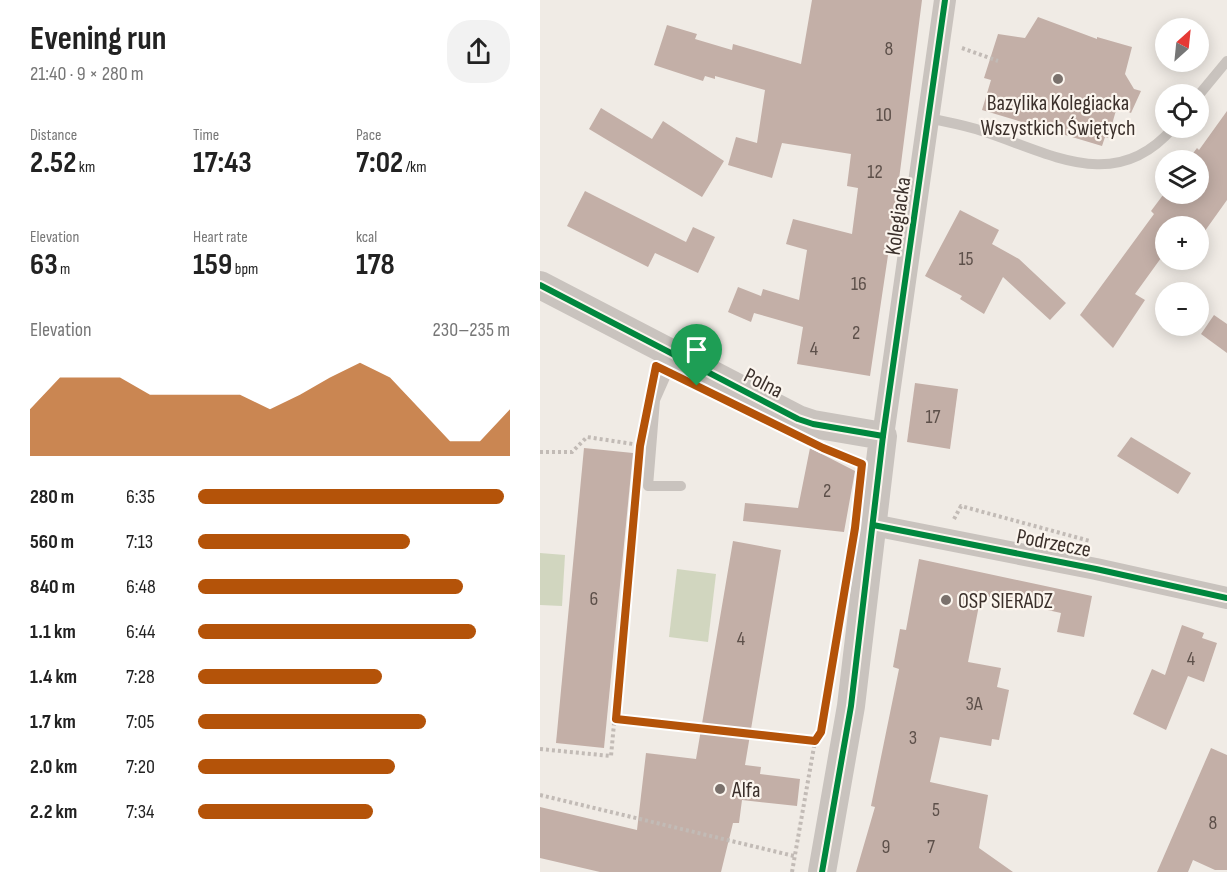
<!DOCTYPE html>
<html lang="en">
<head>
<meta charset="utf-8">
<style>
  :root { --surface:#fff; --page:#f2f2f2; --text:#222; --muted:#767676; --accent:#b45309 }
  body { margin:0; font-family:"Sofia Sans Condensed",sans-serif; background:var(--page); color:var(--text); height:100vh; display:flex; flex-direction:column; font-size:22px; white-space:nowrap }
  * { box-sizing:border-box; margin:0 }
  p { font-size:20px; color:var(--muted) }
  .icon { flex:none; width:33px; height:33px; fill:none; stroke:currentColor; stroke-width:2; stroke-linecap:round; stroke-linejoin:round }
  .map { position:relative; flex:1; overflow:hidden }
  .panel { display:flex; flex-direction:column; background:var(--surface); width:540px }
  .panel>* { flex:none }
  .needle { width:39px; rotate:27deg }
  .controls { position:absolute; left:615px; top:18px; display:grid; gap:12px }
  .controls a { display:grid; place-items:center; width:54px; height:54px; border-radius:50%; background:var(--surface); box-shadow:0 3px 15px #0003; font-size:30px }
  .pin { position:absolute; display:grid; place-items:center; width:51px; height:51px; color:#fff; margin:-62px -26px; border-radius:50% 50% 50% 0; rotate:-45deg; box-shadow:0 0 6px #0007 }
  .pin .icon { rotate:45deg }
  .round { display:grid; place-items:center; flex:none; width:63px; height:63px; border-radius:24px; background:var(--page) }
  .summary { display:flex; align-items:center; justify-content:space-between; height:102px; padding:0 30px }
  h1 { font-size:33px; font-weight:700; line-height:45px }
  .stats { display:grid; grid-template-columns:repeat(3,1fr); gap:9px; height:102px; padding:6px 30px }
  .stats div { display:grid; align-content:center }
  .stats b { font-size:30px; font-weight:700 }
  .stats small { font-size:16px; font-weight:400 }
  .stats p { font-size:16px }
  .chart { height:168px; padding:12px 30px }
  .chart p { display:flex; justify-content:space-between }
  .chart svg { width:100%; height:108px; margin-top:6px; fill:var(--accent); opacity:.7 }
  ul { padding:0 30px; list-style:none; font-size:20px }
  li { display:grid; grid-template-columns:96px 72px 1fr; align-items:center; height:45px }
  li i { height:15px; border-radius:8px; background:var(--accent) }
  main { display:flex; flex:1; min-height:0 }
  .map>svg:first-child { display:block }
  .green { fill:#d1d6bf }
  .building { fill:#c3afa7 }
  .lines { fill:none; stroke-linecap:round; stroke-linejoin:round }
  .path { stroke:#c2bbb6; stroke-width:4; stroke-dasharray:3 3; stroke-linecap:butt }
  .service { stroke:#c9c3be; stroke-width:10 }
  .minor { stroke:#c9c3be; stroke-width:22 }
  .tertiary { stroke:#c9c3be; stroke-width:28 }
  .cycleway-casing { stroke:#fbf5ee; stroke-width:10 }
  .cycleway { stroke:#00873e; stroke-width:6 }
  .route-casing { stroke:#fff; stroke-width:12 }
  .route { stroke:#b45309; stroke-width:8 }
  .poi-dot { fill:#7a716c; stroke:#fbf5ee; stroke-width:2 }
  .labels { text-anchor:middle; stroke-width:4.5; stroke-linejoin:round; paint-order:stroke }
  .number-label { font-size:20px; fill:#5d504a }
  .poi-label { font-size:22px; fill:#3b302b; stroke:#fbf5ee; text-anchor:start }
  .street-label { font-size:22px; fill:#3b302b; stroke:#fbf5ee }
</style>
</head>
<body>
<main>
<section class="panel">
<div class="summary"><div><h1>Evening run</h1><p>21:40 · 9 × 280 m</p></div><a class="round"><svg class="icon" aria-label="share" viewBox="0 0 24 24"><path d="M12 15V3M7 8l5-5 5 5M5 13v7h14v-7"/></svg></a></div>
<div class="stats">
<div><p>Distance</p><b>2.52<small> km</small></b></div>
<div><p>Time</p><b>17:43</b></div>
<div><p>Pace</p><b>7:02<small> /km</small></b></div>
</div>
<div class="stats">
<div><p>Elevation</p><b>63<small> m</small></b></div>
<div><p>Heart rate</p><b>159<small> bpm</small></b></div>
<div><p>kcal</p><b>178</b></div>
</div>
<div class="chart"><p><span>Elevation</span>230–235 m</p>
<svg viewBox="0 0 160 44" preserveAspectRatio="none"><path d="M0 44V25L10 12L20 12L30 12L40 19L50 19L60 19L70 19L80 25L90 19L100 12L110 6L120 12L130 25L140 38L150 38L160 25V44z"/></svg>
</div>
<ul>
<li><b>280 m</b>6:35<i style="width:98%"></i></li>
<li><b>560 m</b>7:13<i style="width:68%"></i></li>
<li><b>840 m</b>6:48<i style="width:85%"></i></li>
<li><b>1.1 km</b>6:44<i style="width:89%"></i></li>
<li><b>1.4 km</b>7:28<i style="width:59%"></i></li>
<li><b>1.7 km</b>7:05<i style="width:73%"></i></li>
<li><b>2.0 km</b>7:20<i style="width:63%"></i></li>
<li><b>2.2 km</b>7:34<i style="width:56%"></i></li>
</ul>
</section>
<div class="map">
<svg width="687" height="872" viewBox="0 0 687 872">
  <rect width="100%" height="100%" fill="#f0ebe5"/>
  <g class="green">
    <path d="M0,553L25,555L22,606L0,605Z"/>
    <path d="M137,569L176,574L168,642L129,637Z"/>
  </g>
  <g class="building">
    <path d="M272,0H382L357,195L330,376L257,364L263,327L214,313L211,322L188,312L198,287L221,296L223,289L259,300L267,250L246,244L253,219L312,234L318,188L307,186L311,154L242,143L232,178L188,165L196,137L217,143L225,90L175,76V79L165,76L163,81L114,65L127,25L157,34L155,39L192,50L193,44L261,64Z"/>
    <path d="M498,17L557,39V37L592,47L585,74L594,89L601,91L591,113L577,107L568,138L565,137L562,146L442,110L451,80L444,78L458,34L485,38Z"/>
    <path d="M61,108L112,139L123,121L184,161L162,197L49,129Z"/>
    <path d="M687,111V200L662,235L658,232V226H626V260H631L628,263L621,258L595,294L605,300L573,348L540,315L614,214L611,211L626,191V194H658V160H648L657,148L659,150Z"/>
    <path d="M45,191L146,242L153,227L175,237L158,273L115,253L108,267L27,226Z"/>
    <path d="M420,210L459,230L452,244L479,259L526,303L510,320L463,277L444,314L420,299L422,296L385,276Z"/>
    <path d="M674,315L687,324V353L661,334Z"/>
    <path d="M375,383L418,389L410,449L367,442Z"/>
    <path d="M591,437L651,473L638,494L577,456Z"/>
    <path d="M44,448L93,453L64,748L16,743Z"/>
    <path d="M270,448L315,471L304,532L203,521L205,503L258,508Z"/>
    <path d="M193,541L241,550L205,765L221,767L220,774L260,779L257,806L202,800L199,823H193L181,872H60L0,858V807L97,830L106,753L156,759Z"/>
    <path d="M379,559L552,596L544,637L517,632L521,613L441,595L428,662L461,668L457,687L469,690L459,740L452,739L451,746L400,737L390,782L448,795L439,848L473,872H316L335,807L331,806L359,669L353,667L360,629L366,630Z"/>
    <path d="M642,625L664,633L662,638L677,643L664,682L648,676L626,730L593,714L612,669L625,675Z"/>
    <path d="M671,748L687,755V870H675L653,860L648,872H617Z"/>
  </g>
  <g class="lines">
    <g class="path">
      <path d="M422,48L458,61"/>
      <path d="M0,452H32L47,437L93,444"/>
      <path d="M414,519L421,506L550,541"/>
      <path d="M76,719L275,741"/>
      <path d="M0,749L71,756L95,498"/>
      <path d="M0,795L254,856"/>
      <path d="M252,872L275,741L277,738"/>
    </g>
    <g class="service">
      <path d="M658,96L687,61"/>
      <path d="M388,118C406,122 425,125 442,131C510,153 575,195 633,128"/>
      <path d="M134,357L115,400L108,486H141"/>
    </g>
    <g class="minor">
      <path d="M343,436L405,0"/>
      <path d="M333,525L556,569L687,598"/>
    </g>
    <path class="tertiary" d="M0,285L258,419L273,424L343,436L311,706L282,872"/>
    <defs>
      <g id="cycleway">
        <path d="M0,285L258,419L273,424L343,436"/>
        <path d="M333,525L556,569L687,598"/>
        <path d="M282,872L311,706L343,436L405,0"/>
      </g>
    </defs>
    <use href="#cycleway" class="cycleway-casing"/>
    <use href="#cycleway" class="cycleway"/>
  </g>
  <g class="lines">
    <defs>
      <path id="route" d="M116,366L283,448L322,464L315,528L281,732L275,741L76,719L100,446Z"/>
    </defs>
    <use href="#route" class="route-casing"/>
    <use href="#route" class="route"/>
  </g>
  <g class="poi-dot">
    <circle cx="518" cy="79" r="6"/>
    <circle cx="406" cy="600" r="6"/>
    <circle cx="180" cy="789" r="6"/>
  </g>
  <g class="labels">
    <g class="number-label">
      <text x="349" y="55">8</text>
      <text x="344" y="121">10</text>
      <text x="335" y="178">12</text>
      <text x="426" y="265">15</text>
      <text x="319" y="290">16</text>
      <text x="316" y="339">2</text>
      <text x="274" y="355">4</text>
      <text x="393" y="423">17</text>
      <text x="287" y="497">2</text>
      <text x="54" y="605">6</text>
      <text x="201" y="645">4</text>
      <text x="651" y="665">4</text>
      <text x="434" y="710">3A</text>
      <text x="373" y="744">3</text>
      <text x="396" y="816">5</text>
      <text x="673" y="829">8</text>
      <text x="346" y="853">9</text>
      <text x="391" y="853">7</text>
    </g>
    <g class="poi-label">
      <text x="518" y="110" text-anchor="middle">Bazylika Kolegiacka<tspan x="518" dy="25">Wszystkich Świętych</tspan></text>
      <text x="418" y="608">OSP SIERADZ</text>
      <text x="192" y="797">Alfa</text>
    </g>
    <g class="street-label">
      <text transform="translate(357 216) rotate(-82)" y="8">Kolegiacka</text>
      <text transform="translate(224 382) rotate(27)" y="8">Polna</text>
      <text transform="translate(514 542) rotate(11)" y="8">Podrzecze</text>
    </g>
  </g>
</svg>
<div class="controls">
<a><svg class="needle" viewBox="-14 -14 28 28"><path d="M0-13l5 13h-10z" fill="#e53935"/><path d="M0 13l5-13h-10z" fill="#767676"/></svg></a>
<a><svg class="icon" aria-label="locate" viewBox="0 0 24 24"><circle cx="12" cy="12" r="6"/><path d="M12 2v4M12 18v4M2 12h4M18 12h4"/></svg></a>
<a><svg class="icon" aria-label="layers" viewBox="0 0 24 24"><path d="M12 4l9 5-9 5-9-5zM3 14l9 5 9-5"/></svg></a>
<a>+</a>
<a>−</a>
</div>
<div class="pin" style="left:157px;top:386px;background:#1e9e55"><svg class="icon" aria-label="arrive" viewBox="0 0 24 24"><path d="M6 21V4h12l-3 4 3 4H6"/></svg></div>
</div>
</main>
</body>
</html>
